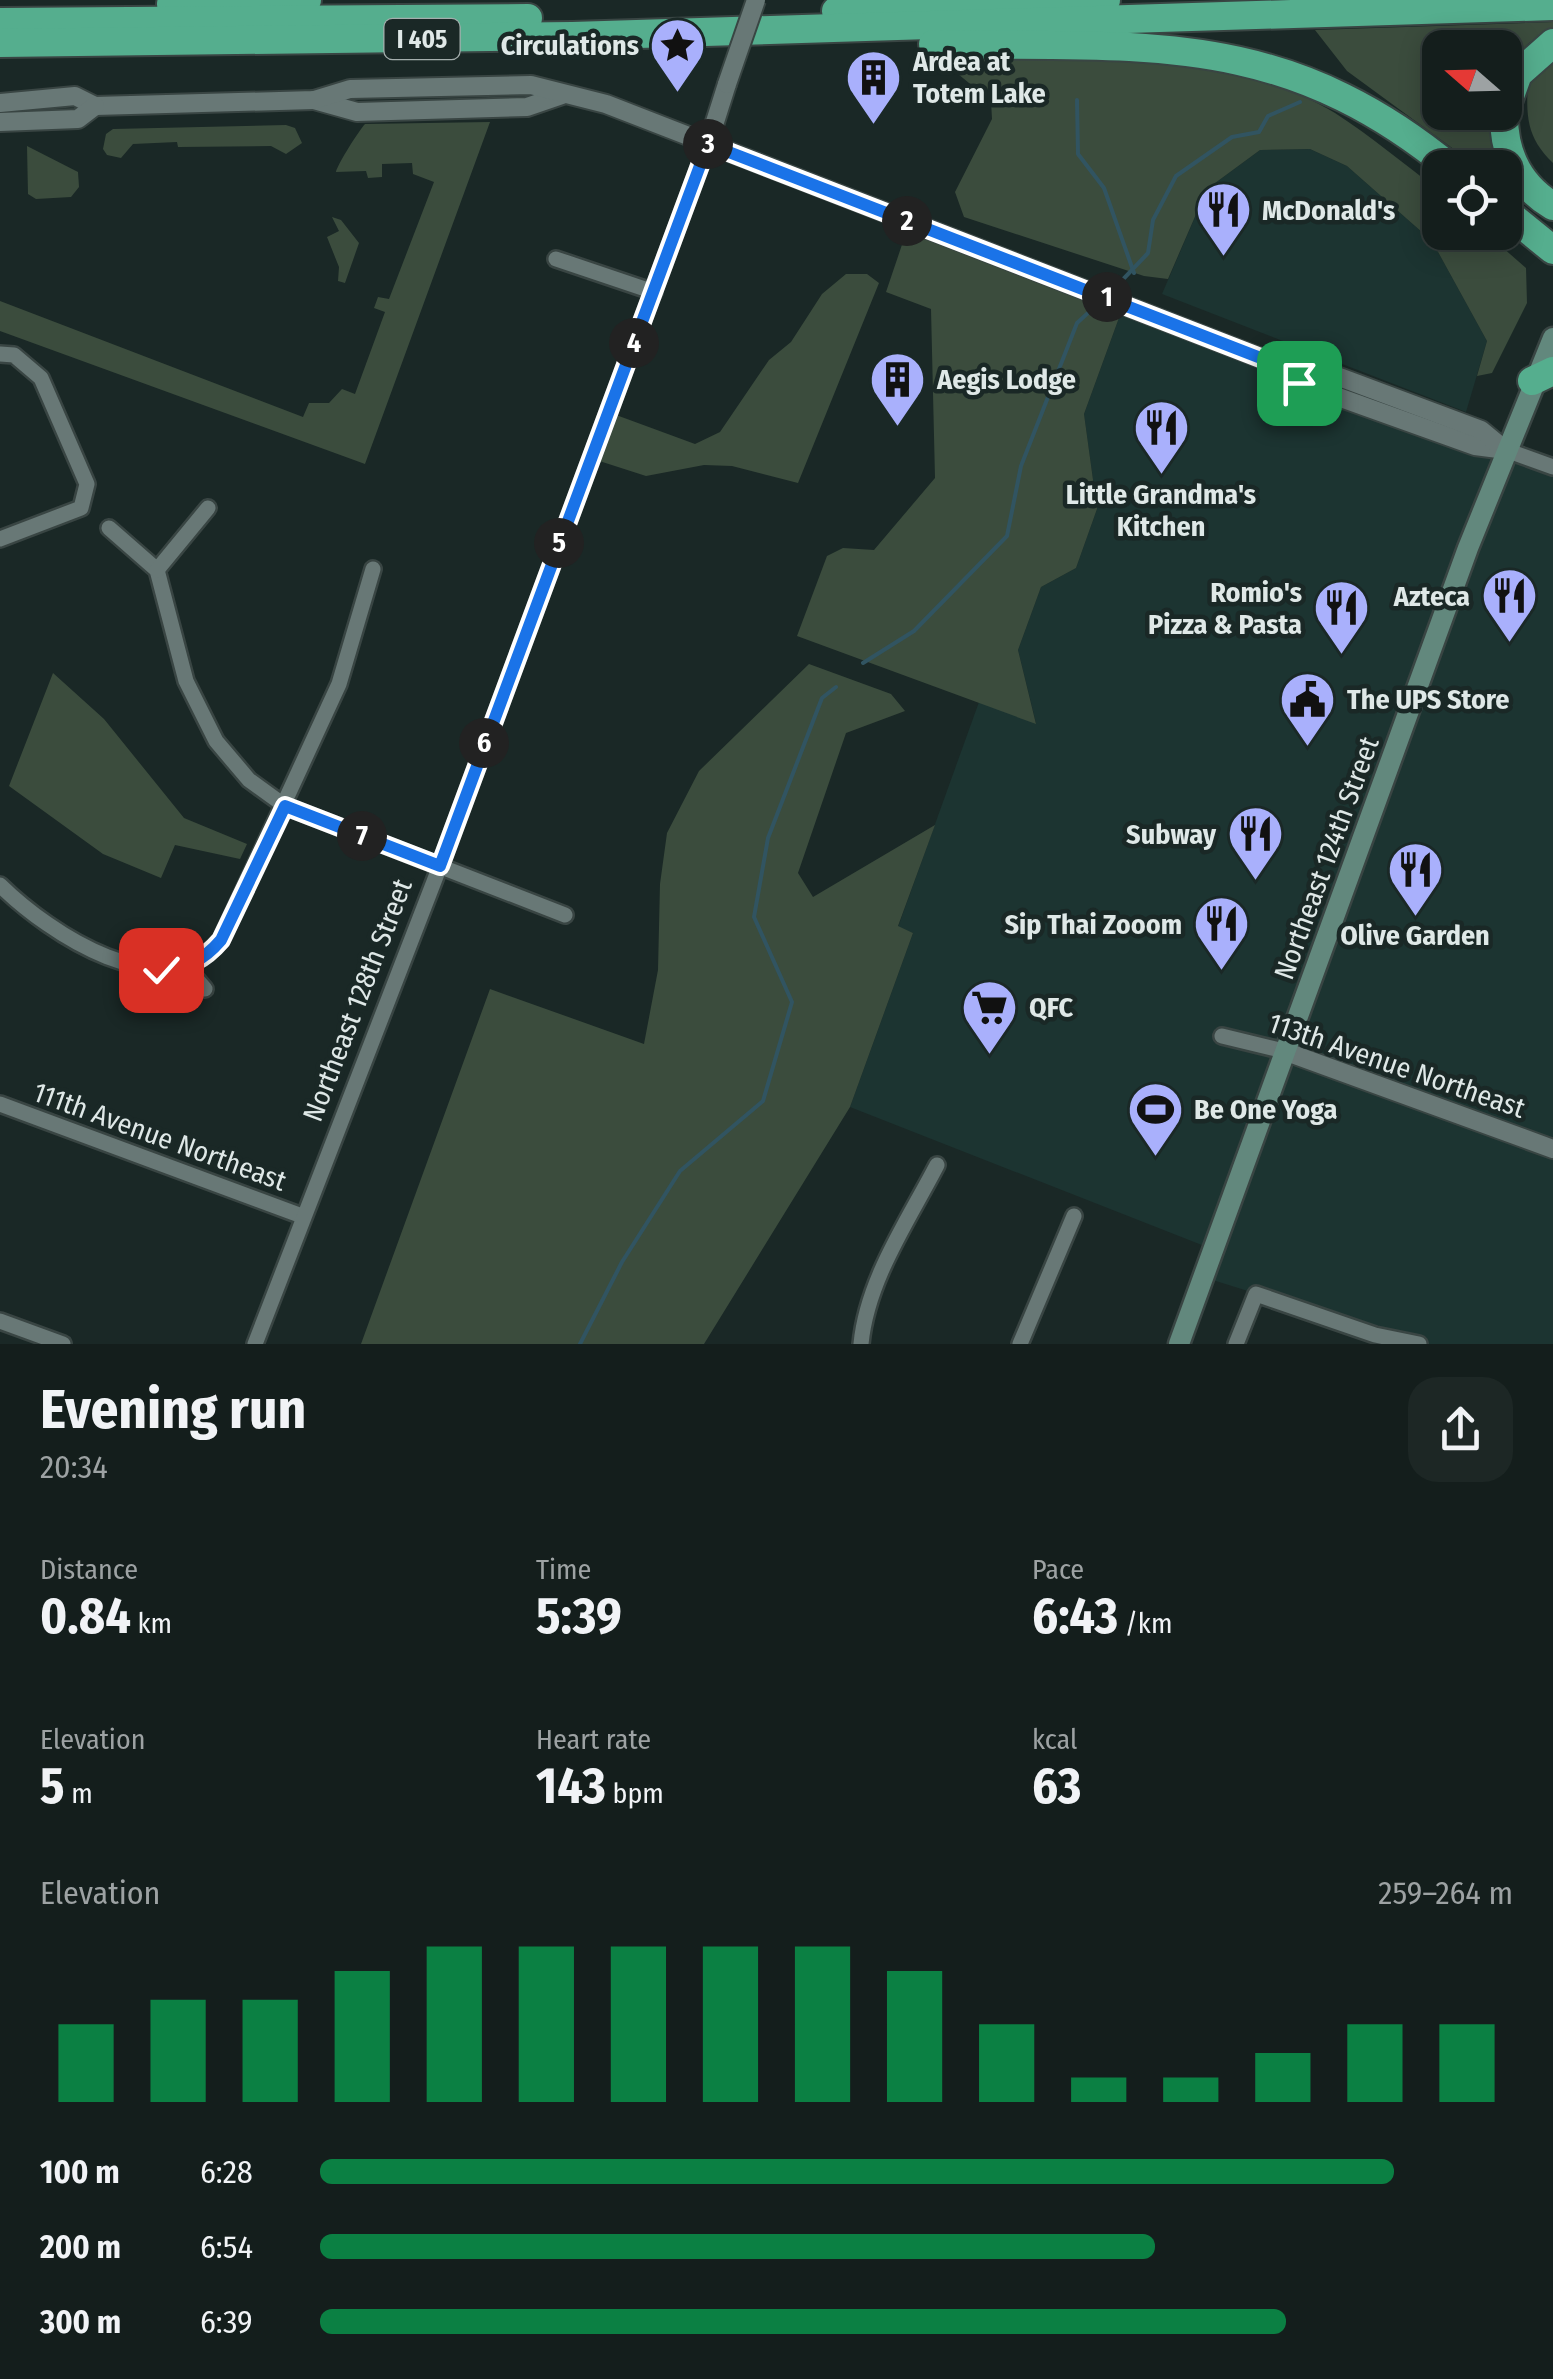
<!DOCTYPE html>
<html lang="en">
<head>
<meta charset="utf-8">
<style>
  :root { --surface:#141e1c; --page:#1d2725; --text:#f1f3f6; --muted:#9da2a3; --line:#333c3b; --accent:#0b8043 }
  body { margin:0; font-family:"Fira Sans Condensed",sans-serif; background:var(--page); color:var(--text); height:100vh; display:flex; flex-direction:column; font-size:38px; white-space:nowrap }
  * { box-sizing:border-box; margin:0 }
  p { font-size:32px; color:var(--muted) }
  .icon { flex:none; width:55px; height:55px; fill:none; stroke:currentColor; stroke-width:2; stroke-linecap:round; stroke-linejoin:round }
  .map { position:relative; height:1344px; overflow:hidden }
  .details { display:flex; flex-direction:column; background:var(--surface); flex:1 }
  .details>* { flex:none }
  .needle { width:65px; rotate:290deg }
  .tools { position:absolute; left:1422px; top:30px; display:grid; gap:20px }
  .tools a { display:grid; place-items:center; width:100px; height:100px; border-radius:20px; background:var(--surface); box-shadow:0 5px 25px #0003,0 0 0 2px var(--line); font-size:50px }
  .pin { position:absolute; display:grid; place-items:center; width:85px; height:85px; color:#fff; margin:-42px; border-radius:20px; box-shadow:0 5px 15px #0006 }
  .km { position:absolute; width:50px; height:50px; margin:-25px; border-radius:50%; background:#222; color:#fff; font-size:28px; line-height:50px; text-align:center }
  .round { display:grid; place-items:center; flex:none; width:105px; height:105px; border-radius:30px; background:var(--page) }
  .summary { display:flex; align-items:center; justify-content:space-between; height:170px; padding:0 40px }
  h1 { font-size:55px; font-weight:700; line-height:75px }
  .stats { display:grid; grid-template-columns:repeat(3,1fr); gap:15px; height:170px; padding:10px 40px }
  .stats div { display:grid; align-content:center }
  .stats b { font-size:50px; font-weight:700 }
  .stats small { font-size:28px; font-weight:400 }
  .stats p { font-size:28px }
  .chart { height:280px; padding:20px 40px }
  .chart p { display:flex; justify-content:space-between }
  .chart svg { width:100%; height:180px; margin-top:10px; stroke:var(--accent); stroke-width:6 }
  ul { padding:0 40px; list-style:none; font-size:32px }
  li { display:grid; grid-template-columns:160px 120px 1fr; align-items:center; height:75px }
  li i { height:25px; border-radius:12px; background:var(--accent) }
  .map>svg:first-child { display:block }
  .built { fill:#1c3431 }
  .green { fill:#3b4c3d }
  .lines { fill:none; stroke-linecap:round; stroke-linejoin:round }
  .stream { stroke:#315461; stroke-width:4 }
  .minor-casing { stroke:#394543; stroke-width:20 }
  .tertiary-casing { stroke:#394543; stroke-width:22 }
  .secondary-casing { stroke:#394543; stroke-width:25 }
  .motorway-casing { stroke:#394543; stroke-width:32 }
  .minor { stroke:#687876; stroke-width:15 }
  .tertiary { stroke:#687876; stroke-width:18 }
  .secondary { stroke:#62887d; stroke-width:20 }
  .motorway { stroke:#55ae8e; stroke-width:28 }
  .tertiary-bridge-casing { stroke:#394543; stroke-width:22; stroke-linecap:butt }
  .tertiary-bridge { stroke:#687876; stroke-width:18 }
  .route-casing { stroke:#fff; stroke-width:20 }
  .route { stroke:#1a73e8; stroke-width:12 }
  .labels { text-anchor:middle; stroke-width:9; stroke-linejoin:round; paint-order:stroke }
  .shield { fill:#1a2826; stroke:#a4aead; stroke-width:2.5 }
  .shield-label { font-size:25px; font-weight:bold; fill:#dfe8e7 }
  .poi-label { font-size:28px; font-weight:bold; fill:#dfe8e7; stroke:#1a2826; text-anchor:start }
  .street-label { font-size:28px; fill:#dfe8e7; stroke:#1a2826 }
</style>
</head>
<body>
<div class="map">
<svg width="1553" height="1344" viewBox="0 0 1553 1344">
  <rect width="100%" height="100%" fill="#1a2826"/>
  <g class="built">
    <path d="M1310,149L1347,166L1432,241L1487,341L1466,412L1162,294L1207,189L1260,150Z"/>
    <path d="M1124,304L1553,467V1344H1419L1203,1277L1212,1249L850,1107L913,933L898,927L979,702L1036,723L1018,650L1041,587L1076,568L1097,509L1084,414Z"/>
  </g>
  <g class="green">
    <path d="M1553,22V28L1529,43L1505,71V48H1440V112L1492,113L1501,168L1478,167L1347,71L1315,30Z"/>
    <path d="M936,56C1063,58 1222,44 1335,113C1371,136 1405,165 1440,191V232L1486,233L1526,268L1527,303L1492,373L1477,376L1487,341L1432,241L1347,166L1310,149L1260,150L1207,189L1168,279L1144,276L964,217L955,192L992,119L991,101Z"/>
    <path d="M1553,59V163C1526,137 1526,116 1528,80Z"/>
    <path d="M490,122L365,464L0,331V301L303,417L309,403H329L342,389L355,394L385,312L374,308L378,297L389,299L434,182L413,174L412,163L382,164V177L368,178L366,171L336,172C337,165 360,129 365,124Z"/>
    <path d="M286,125L295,128L302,143L286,154L271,146L178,147L177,142L133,144L121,158L107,155L103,149L106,134L113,129Z"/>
    <path d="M27,146L78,172L79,187L71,197L36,199L28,194Z"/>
    <path d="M332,217L341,220L359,243L345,283L338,281L339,267L327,237L339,231Z"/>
    <path d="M910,221L1124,304L1084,414L1097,509L1076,568L1041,587L1018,650L1036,724L797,636L827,556L843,548L874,550L935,478L931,309L886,292Z"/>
    <path d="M846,274H867L879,283L798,483L732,466L704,465L646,476L590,458L608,412L695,444L720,432L769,360L791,342L822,294Z"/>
    <path d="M809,664L891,694L905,711L846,733L798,873L813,897L935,825L898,926L913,933L850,1107L704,1344H361L490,989L644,1044L658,970L660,884L667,833L699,771Z"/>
    <path d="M53,673L104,719L184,818L247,844L240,859L175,845L161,878L103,854L9,786Z"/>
  </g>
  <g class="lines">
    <g class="stream">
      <path d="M1077,100L1078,154L1104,188L1134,273"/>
      <path d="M1111,292L1148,253L1153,220L1176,176L1232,137L1259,132L1268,116L1300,102"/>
      <path d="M863,663L914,631L1007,536L1021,466L1077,323L1100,302"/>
      <path d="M580,1344L622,1262L680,1171L763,1101L792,1002L754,917L768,838L822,698L836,687"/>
    </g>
    <defs>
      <g id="minor">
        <path d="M556,259L654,292"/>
        <path d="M0,354L14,355L41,378L87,484L81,508L0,539"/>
        <path d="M1506,450L1553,467"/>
        <path d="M109,528L157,570L186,681L216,741L249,780L285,806L565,915"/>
        <path d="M157,570L208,508"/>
        <path d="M0,885C50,934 162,1009 221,940L339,684L373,569"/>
        <path d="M186,967L205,989"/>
        <path d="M1222,1036L1284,1051"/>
        <path d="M0,1104L302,1216"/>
        <path d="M0,1321L63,1344"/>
        <path d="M255,1344L440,866L708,144"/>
        <path d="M861,1344C867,1280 908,1221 937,1165"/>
        <path d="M1020,1344L1074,1216"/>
        <path d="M1236,1344L1256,1294L1375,1335L1419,1344"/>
      </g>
      <g id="tertiary">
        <path d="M314,100L357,112L527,107L562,95"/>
        <path d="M0,103L75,96L95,106L314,100L350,89L531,85L606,104L1289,369L1299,383L1313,388L1475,446L1506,450"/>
        <path d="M0,122L78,119L95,106"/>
        <path d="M708,144L727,84"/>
        <path d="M1289,369L1304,364L1342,378L1481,430L1504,449"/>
        <path d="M1284,1051L1553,1149"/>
      </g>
      <path id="secondary" d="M1179,1344L1468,548L1553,338"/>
      <g id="motorway">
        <path d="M171,4L307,0"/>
        <path d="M836,11L1106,0"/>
        <path d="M0,22L528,18"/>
        <path d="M0,43L572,36L1553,6"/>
        <path d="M933,44C1141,48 1279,27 1451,168"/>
        <path d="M1505,110L1518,74L1553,43"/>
        <path d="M1504,112C1503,153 1518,185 1553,206"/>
        <path d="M1505,211L1553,250"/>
        <path d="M1532,381L1553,371"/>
      </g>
    </defs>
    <use href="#minor" class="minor-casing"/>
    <use href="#tertiary" class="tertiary-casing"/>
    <use href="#secondary" class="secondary-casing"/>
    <use href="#motorway" class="motorway-casing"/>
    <use href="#minor" class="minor"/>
    <use href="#tertiary" class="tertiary"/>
    <use href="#secondary" class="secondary"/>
    <use href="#motorway" class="motorway"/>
    <defs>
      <path id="tertiary-bridge" d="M727,84L756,0"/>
    </defs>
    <use href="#tertiary-bridge" class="tertiary-bridge-casing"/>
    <use href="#tertiary-bridge" class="tertiary-bridge"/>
  </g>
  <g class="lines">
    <defs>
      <path id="route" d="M161,970C188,967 203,961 221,940L285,806L440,866L708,144L1289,369L1299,383"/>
    </defs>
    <use href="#route" class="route-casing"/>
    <use href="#route" class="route"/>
  </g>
  <defs>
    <symbol id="sight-pin" viewBox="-11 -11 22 30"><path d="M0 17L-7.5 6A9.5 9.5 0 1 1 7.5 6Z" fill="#a9b0fc" stroke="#1a2826"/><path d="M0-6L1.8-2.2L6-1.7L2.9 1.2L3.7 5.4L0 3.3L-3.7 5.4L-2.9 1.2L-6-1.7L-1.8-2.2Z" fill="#111"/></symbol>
    <symbol id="building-pin" viewBox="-11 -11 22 30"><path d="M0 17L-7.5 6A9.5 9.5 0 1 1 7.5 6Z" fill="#a9b0fc" stroke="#1a2826"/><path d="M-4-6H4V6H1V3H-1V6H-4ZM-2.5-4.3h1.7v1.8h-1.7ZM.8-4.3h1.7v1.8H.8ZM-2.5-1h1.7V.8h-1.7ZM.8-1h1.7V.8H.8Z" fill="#111"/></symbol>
    <symbol id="restaurant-pin" viewBox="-11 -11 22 30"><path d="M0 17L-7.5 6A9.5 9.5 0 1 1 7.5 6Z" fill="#a9b0fc" stroke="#1a2826"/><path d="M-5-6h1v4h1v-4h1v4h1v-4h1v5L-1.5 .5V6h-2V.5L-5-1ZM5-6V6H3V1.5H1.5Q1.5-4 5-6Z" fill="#111"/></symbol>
    <symbol id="civic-pin" viewBox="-11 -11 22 30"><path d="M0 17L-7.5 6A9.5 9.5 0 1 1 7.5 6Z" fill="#a9b0fc" stroke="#1a2826"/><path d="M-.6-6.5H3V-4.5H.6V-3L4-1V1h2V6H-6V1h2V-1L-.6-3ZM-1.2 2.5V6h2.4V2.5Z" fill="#111"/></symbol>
    <symbol id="supermarket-pin" viewBox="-11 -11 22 30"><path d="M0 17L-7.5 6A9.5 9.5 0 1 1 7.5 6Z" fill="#a9b0fc" stroke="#1a2826"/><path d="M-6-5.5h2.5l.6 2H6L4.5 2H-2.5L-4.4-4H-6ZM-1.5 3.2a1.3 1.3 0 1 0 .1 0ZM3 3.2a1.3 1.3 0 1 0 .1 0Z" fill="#111"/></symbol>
    <symbol id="stadium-pin" viewBox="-11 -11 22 30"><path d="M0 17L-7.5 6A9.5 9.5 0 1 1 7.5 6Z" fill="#a9b0fc" stroke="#1a2826"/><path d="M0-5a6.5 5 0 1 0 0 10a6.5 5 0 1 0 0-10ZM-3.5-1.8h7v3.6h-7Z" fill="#111"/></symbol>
  </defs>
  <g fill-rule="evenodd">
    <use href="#sight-pin" x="646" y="14" width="63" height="86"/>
    <use href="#building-pin" x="842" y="46" width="63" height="86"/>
    <use href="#restaurant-pin" x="1192" y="178" width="63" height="86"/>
    <use href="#building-pin" x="866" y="348" width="63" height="86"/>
    <use href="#restaurant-pin" x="1130" y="396" width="63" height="86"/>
    <use href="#restaurant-pin" x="1478" y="564" width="63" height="86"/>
    <use href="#restaurant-pin" x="1310" y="576" width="63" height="86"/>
    <use href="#civic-pin" x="1276" y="668" width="63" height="86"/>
    <use href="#restaurant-pin" x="1224" y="802" width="63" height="86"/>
    <use href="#restaurant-pin" x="1384" y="838" width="63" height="86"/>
    <use href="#restaurant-pin" x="1190" y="892" width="63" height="86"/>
    <use href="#supermarket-pin" x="958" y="976" width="63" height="86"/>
    <use href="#stadium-pin" x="1124" y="1078" width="63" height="86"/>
  </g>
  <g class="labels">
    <rect class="shield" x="384.5" y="19" width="75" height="40" rx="8"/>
    <g class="shield-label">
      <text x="422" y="48">I 405</text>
    </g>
    <g class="poi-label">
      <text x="639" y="55" text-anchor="end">Circulations</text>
      <text x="913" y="71">Ardea at<tspan x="913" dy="32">Totem Lake</tspan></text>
      <text x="1262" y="220">McDonald's</text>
      <text x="937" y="389">Aegis Lodge</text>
      <text x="1161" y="504" text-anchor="middle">Little Grandma's<tspan x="1161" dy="32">Kitchen</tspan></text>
      <text x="1302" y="602" text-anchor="end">Romio's<tspan x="1302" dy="32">Pizza &amp; Pasta</tspan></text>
      <text x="1470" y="606" text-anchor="end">Azteca</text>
      <text x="1347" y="709">The UPS Store</text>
      <text x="1216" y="844" text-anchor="end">Subway</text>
      <text x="1182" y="934" text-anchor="end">Sip Thai Zooom</text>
      <text x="1415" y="945" text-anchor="middle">Olive Garden</text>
      <text x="1029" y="1017">QFC</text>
      <text x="1194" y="1119">Be One Yoga</text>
    </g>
    <g class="street-label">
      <text transform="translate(1326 858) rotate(-70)" y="10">Northeast 124th Street</text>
      <text transform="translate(357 1000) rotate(-69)" y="10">Northeast 128th Street</text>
      <text transform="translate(1397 1065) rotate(19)" y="10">113th Avenue Northeast</text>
      <text transform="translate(160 1136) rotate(20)" y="10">111th Avenue Northeast</text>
    </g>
  </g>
</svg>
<div class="tools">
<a><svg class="needle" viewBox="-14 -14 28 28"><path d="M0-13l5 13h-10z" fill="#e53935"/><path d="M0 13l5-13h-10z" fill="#9da2a3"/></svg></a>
<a><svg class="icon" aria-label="locate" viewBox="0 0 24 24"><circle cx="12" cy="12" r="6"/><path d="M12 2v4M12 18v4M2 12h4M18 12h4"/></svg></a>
</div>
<div class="pin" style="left:1299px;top:383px;background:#1e9e55"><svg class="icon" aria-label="arrive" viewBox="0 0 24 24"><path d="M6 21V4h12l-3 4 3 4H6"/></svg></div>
<div class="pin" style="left:161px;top:970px;background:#d93025"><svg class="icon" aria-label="check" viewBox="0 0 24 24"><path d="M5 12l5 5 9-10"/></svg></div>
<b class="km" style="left:1107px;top:297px">1</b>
<b class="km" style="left:907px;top:221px">2</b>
<b class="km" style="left:708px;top:144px">3</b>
<b class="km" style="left:634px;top:343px">4</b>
<b class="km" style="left:559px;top:543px">5</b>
<b class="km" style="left:484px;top:743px">6</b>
<b class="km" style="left:362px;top:836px">7</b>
</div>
<section class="details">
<div class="summary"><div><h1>Evening run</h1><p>20:34</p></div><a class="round"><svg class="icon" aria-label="share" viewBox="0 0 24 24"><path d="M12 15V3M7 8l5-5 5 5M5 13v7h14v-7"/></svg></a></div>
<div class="stats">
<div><p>Distance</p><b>0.84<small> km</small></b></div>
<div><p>Time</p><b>5:39</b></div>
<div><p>Pace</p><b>6:43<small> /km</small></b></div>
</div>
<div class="stats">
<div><p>Elevation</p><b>5<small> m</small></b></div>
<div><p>Heart rate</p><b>143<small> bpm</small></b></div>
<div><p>kcal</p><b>63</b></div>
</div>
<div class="chart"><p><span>Elevation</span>259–264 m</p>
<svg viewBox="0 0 160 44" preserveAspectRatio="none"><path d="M5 44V25M15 44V19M25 44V19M35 44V12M45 44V6M55 44V6M65 44V6M75 44V6M85 44V6M95 44V12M105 44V25M115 44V38M125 44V38M135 44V32M145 44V25M155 44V25"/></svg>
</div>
<ul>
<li><b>100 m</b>6:28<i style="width:90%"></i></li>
<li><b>200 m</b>6:54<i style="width:70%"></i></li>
<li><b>300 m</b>6:39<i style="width:81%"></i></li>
</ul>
</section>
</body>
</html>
